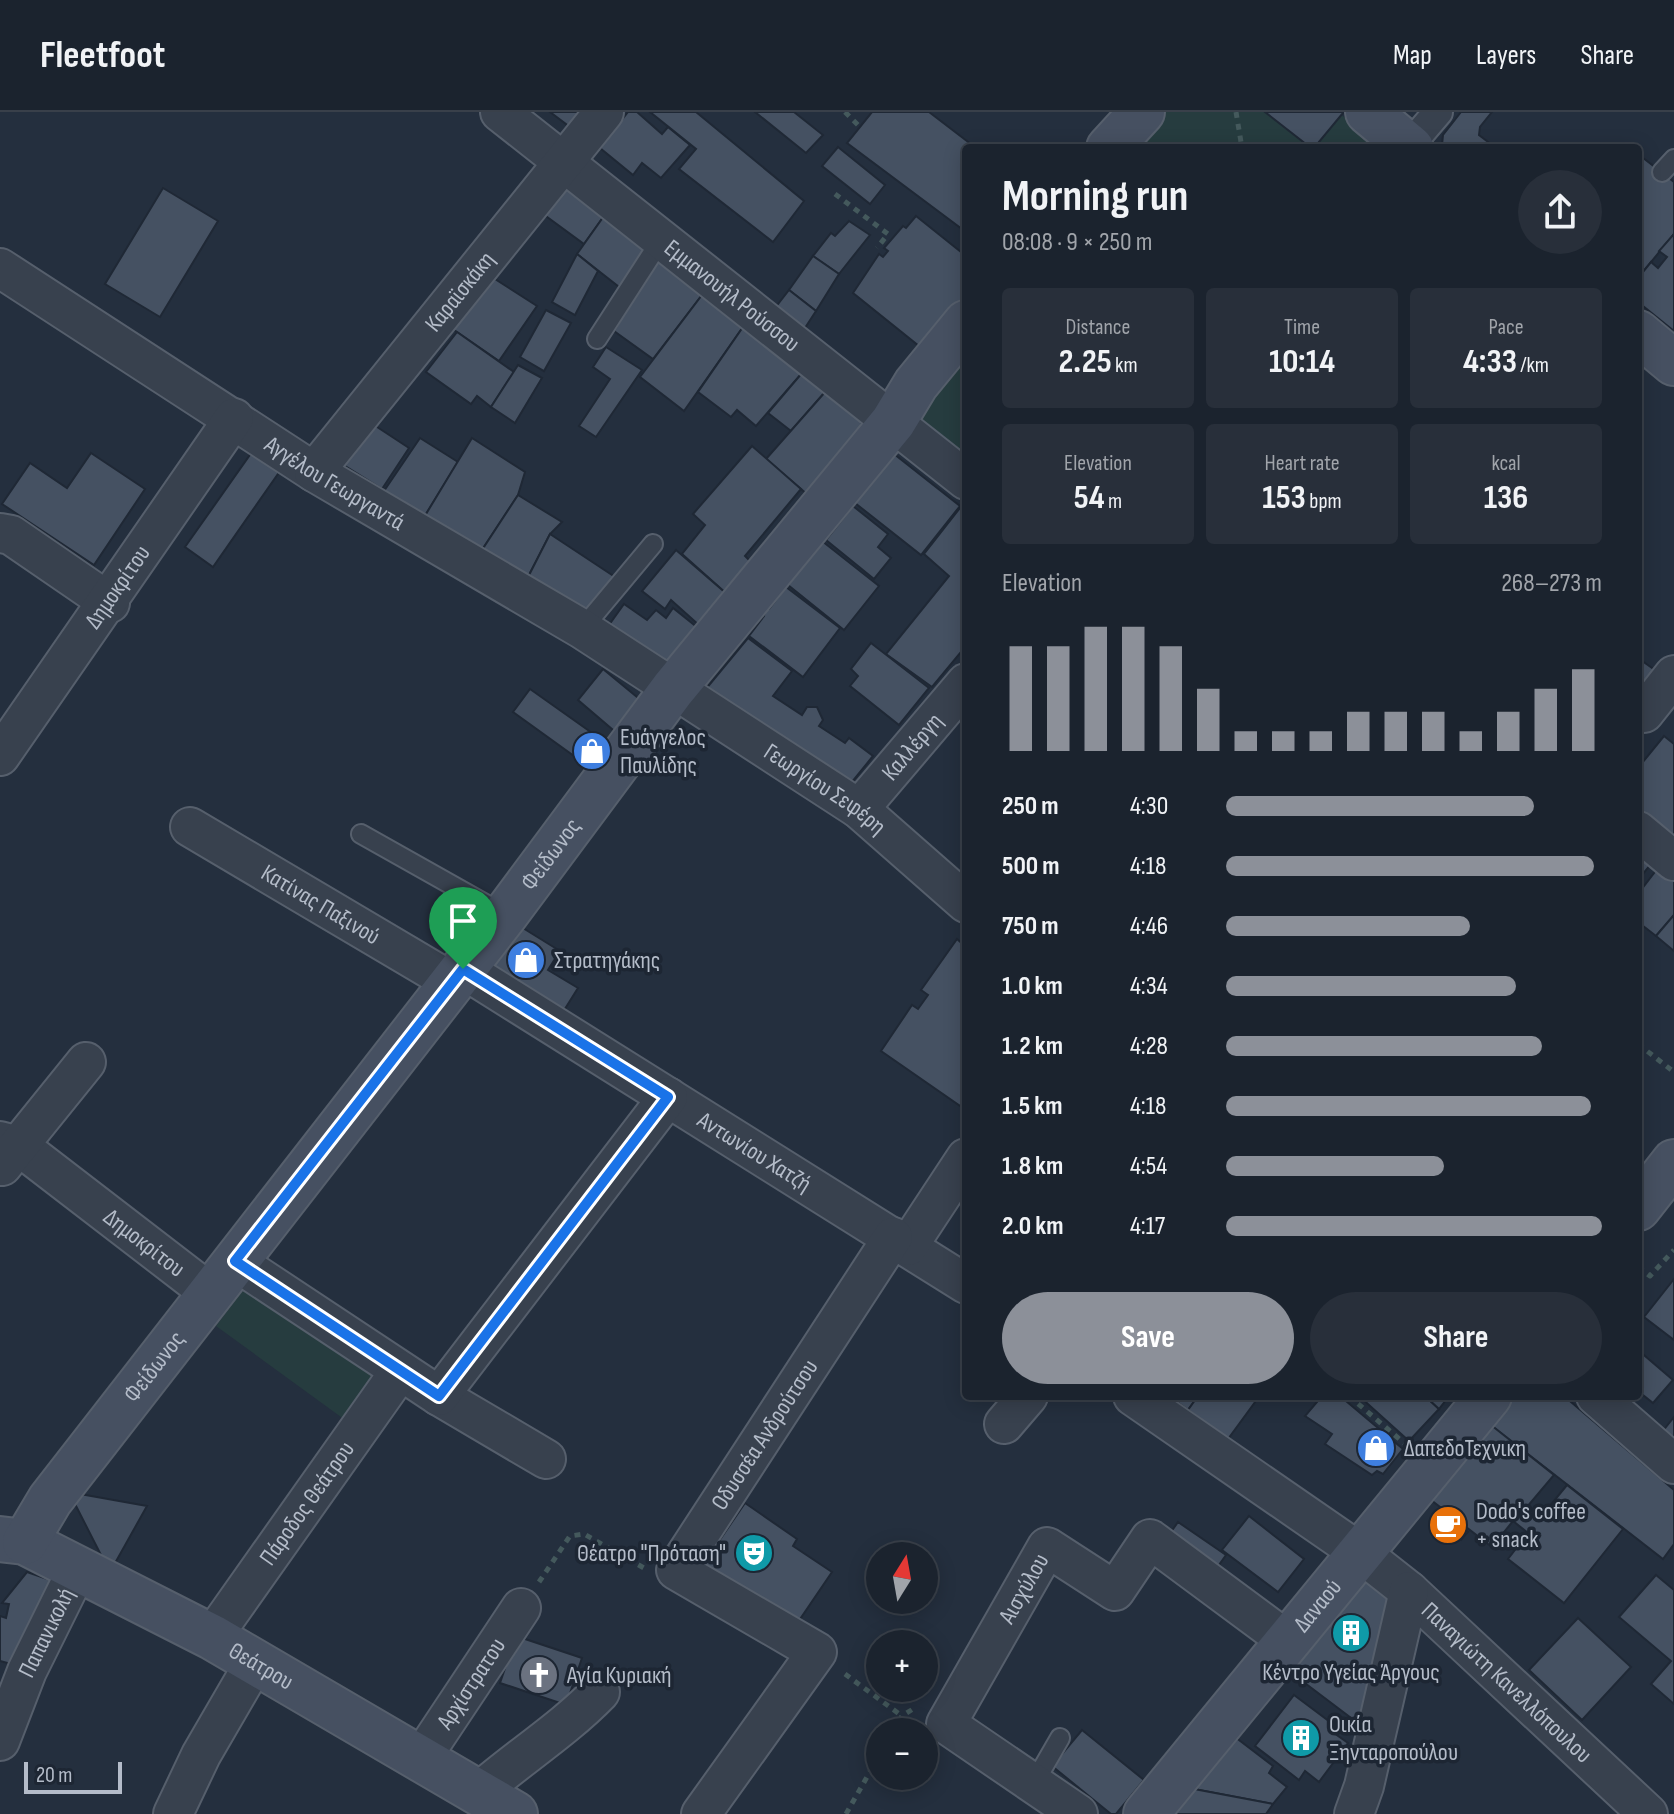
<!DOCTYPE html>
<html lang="en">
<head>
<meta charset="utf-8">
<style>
  :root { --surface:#1b232e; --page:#282f3a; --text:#f1f3f6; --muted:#a0a4aa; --line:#39404a; --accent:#8c9099 }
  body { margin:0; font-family:"Sofia Sans Condensed",sans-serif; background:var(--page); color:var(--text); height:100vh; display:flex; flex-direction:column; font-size:30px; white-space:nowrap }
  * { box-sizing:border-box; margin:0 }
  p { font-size:26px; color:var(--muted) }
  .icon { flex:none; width:44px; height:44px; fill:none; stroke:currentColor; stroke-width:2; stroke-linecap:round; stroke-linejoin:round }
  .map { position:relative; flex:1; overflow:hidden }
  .side { position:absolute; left:962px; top:32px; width:680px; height:1256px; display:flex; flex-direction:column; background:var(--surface); border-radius:8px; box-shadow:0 4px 20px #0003,0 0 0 2px var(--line) }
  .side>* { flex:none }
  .needle { width:52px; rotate:11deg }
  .tools { position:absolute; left:866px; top:1430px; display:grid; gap:16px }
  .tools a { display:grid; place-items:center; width:72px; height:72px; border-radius:50%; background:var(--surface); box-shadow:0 4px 20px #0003,0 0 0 2px var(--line); font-size:40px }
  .scale { position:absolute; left:24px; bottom:20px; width:98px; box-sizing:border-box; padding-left:8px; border:4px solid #b4bcc9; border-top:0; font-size:22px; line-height:28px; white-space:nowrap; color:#b4bcc9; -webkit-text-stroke:6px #1d2633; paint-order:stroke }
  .pin { position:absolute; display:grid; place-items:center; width:68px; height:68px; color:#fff; margin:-82px -34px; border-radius:50% 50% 50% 0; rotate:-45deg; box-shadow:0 0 8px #0007 }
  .pin .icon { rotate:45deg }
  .round { display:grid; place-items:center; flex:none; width:84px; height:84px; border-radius:42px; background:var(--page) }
  .overview { display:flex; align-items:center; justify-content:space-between; height:136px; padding:0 40px }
  h1 { font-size:44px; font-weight:700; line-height:60px }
  .stats { display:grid; grid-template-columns:repeat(3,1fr); gap:12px; height:136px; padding:8px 40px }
  .stats div { display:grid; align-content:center; border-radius:8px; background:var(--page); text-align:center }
  .stats b { font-size:34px; font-weight:700 }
  .stats small { font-size:22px; font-weight:400 }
  .stats p { font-size:22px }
  .chart { height:224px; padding:16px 40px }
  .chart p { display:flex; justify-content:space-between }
  .chart svg { width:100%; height:144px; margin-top:8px; stroke:var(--accent); stroke-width:6 }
  .button { display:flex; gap:16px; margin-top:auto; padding:16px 40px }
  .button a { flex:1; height:92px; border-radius:48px; background:var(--accent); color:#fff; font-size:32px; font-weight:700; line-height:92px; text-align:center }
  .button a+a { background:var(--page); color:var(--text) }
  ul { padding:0 40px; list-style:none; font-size:26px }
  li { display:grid; grid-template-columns:128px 96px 1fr; align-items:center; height:60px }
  li i { height:20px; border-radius:10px; background:var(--accent) }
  header { display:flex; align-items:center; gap:48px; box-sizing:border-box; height:112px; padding:0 40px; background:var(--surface); border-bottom:2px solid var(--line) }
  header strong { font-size:38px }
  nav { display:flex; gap:44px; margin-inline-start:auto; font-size:28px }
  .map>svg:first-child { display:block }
  .green { fill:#263c3f }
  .building { fill:#455162; stroke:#1f2835; stroke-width:2 }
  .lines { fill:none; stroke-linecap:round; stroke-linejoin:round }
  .service-casing { stroke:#565f6c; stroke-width:22 }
  .pedestrian-casing { stroke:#565f6c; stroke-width:32 }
  .minor-casing { stroke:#565f6c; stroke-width:42 }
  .secondary-casing { stroke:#565f6c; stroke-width:48 }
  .path { stroke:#44595c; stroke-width:5; stroke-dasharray:6 6; stroke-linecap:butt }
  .service { stroke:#38414e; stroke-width:18 }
  .pedestrian { stroke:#38414e; stroke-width:28 }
  .minor { stroke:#38414e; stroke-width:38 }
  .secondary { stroke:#465061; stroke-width:44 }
  .route-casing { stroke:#fff; stroke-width:16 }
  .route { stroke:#1a73e8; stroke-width:10 }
  .labels { text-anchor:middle; stroke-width:7; stroke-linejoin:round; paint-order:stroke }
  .street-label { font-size:24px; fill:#b4bcc9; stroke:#1d2633 }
  .poi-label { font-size:24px; fill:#b4bcc9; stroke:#1d2633; text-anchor:start }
</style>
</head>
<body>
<header>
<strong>Fleetfoot</strong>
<nav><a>Map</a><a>Layers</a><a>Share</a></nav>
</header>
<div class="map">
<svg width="1674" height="1702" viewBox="0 0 1674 1702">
  <rect width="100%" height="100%" fill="#242f3e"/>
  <g class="green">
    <path d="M1162,0H1338L1373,29L1367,36H1133Z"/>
    <path d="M966,241V345L915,303Z"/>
    <path d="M250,1169L385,1267L352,1313L216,1214Z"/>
  </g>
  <g class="building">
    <path d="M550,0H581L570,15Z"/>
    <path d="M628,0H637L662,22L668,15L690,33L661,66L642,51L633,63L600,36Z"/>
    <path d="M650,0H696L804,89L773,130L679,57L696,37Z"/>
    <path d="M755,0H794L823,23L806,41Z"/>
    <path d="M872,0H929L976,36H966V120L847,31Z"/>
    <path d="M1265,0H1342L1343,1L1314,36H1311Z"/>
    <path d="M1461,0H1492L1480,15L1479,23L1496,36H1447L1442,33L1443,23Z"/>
    <path d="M838,35L885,73L870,92L822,54Z"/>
    <path d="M1638,42L1674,70V122L1638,166Z"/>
    <path d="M561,70L604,104L584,132L539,99Z"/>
    <path d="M163,76L218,109L160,205L105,172Z"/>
    <path d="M604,104L646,139L623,178L577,142Z"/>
    <path d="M916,104L966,144V186L924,238L853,181L879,142L883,145L888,139L884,136L903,114L906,116Z"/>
    <path d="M849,109L870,123L839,162L813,144L831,121L835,124Z"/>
    <path d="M1674,122V219L1638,190V166L1651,150L1658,156L1667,145L1659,139Z"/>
    <path d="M577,142L598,159L575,203L552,190Z"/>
    <path d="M813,144L839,162L816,199L789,178Z"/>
    <path d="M658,147L702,183L653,247L614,219L620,209L618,207Z"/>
    <path d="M484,160L537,194L499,249L444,211Z"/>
    <path d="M789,178L816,199L803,219L775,196Z"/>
    <path d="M702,183L743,215L684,299L640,265Z"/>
    <path d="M546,198L571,211L544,259L520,245Z"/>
    <path d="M743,215L802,261L756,314L737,298L731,305L698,280Z"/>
    <path d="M457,220L514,260L491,295L477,284L471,292L426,260Z"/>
    <path d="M606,235L642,258L596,325L579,314L610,267L593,255Z"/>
    <path d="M518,253L542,266L515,311L491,295Z"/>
    <path d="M802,261L826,279L791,319L768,301Z"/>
    <path d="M826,279L861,307L862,317L808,383L766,347Z"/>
    <path d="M371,311L409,336L382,377L342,352Z"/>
    <path d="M420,326L458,350L423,407L384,379Z"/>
    <path d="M472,326L525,360L518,383L482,438L423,407Z"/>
    <path d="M752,334L801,377L745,444L752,451L728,483L682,442L705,413L693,402Z"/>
    <path d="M252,340L280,359L213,455L185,435Z"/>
    <path d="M91,341L145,377L94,453L2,392L30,351L67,376Z"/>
    <path d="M894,342L960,394L921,443L855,391Z"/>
    <path d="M518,383L562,410L550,422L526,469L482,438Z"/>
    <path d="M853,394L888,422L878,435L891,446L874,467L826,428Z"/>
    <path d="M960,396L966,401V534L932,575L886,542L949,464L924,442Z"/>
    <path d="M550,422L615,465L585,508L526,469Z"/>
    <path d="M822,429L879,474L844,518L788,473Z"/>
    <path d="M676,438L728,483L700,514L671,488L665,497L642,479Z"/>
    <path d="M786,475L840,516L803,565L749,524L764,504L765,497H769Z"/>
    <path d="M624,492L647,508L656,498L666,506L673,496L698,516L672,561L609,513Z"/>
    <path d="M748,526L792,559L773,584L802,603L807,595H817L823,608L819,614L845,631L849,626L873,644L852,670L705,578Z"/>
    <path d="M871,531L929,576L899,613L850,574L858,564L851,557Z"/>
    <path d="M1638,546L1659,561L1638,588Z"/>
    <path d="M603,557L643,590L619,623L578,588Z"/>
    <path d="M530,577L609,633L592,657L513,600Z"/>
    <path d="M1664,624L1674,632V726L1638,706V656Z"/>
    <path d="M1638,732L1656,746L1638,768Z"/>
    <path d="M1661,752L1674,764V803L1656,824L1638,810V782Z"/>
    <path d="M1674,803V839L1656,824Z"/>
    <path d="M518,813L560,839L548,858L578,876L563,900L492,857Z"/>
    <path d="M957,827L966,835V998L881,939L912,893L918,897L928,883L921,878Z"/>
    <path d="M1674,1167V1228L1644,1205Z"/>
    <path d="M1638,1238L1673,1268L1653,1291L1638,1279Z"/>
    <path d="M1169,1284H1198L1188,1298Z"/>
    <path d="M1198,1284H1255L1258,1286L1228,1327L1188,1298Z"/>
    <path d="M1322,1284H1340L1403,1337L1383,1362L1377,1359L1372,1363L1325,1332L1332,1322L1305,1304Z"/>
    <path d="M1359,1284H1425L1439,1297L1409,1329Z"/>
    <path d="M1425,1284H1449L1439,1297Z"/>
    <path d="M1504,1284H1564L1674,1378V1432L1663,1447L1484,1308Z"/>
    <path d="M1674,1305V1328L1658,1325Z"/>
    <path d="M1491,1313L1554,1363L1527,1395L1540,1406L1567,1373L1623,1417L1564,1491L1508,1447L1528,1421L1513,1409L1492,1435L1431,1388Z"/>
    <path d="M80,1382L147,1394L114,1453L103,1447L74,1390Z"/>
    <path d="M745,1391L797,1427L793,1434L832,1460L796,1513L704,1451Z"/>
    <path d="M1441,1401L1468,1420L1461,1428L1435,1409Z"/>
    <path d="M1249,1404L1304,1447L1278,1480L1222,1438Z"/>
    <path d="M1178,1410L1226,1443L1214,1460L1166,1427Z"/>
    <path d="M27,1460L56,1470L26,1556L0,1549V1504L6,1506L9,1492L2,1491Z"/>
    <path d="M1363,1462L1392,1484L1367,1618L1289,1559Z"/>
    <path d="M1656,1463L1674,1478V1592L1651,1572L1671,1549L1619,1505Z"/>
    <path d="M1578,1506L1631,1555L1582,1608L1529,1558Z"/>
    <path d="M516,1524L582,1546L566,1593L500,1571Z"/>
    <path d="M1294,1583L1338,1616L1334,1621L1348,1631L1319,1670L1305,1659L1299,1668L1255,1634Z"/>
    <path d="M1082,1618L1144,1668L1116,1702H1111L1052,1654Z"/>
    <path d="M1235,1625L1273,1654L1269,1661L1287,1675L1273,1692L1194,1677Z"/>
    <path d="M1194,1677L1273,1692L1266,1702H1169Z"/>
  </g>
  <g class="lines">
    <defs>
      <g id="service">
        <path d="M1662,60L1674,47"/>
        <path d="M597,227L661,128"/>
        <path d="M582,517L653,432"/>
        <path d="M361,722L505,803"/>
        <path d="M1034,1671L1060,1626"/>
      </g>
      <path id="pedestrian" d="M1409,34L1438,0"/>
      <g id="minor">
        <path id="s1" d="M500,0L966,368"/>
        <path id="s2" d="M0,156L314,360L582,517L859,697L966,791"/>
        <path id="s3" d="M314,360L604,0"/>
        <path d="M0,421L11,423L110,491"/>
        <path d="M1644,601L1674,563"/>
        <path id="s4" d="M0,644L234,306"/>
        <path id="s5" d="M859,697L966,571"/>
        <path id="s6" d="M190,715L452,870"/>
        <path d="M1638,719L1674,749"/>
        <path id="s7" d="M463,857L966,1172"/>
        <path id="s8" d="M0,1029L19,1034L210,1181"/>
        <path d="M2,1054L86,950"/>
        <path d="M908,1134L966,1046"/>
        <path d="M235,1149L439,1284L546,1347"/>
        <path d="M439,1284L668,985"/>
        <path id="s9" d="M1133,1284L1362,1442L1409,1479L1648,1702"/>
        <path d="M1596,1284L1674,1352"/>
        <path d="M1004,1312L1028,1284"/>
        <path id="s10" d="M212,1525L400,1259"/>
        <path id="s11" d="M0,1629L27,1559L78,1456"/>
        <path id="s12" d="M420,1648L521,1496"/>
        <path d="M478,1681C518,1646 563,1618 600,1580"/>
        <path d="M173,1702L201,1643L255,1550"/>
        <path id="s13" d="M701,1702L817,1540L676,1458L893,1125"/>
        <path id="s14" d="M1078,1702L946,1612L1047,1435L1115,1479L1150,1427L1289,1530"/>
        <path d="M1354,1702L1364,1674L1409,1479"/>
      </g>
      <g id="secondary">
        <path d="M1368,0L1411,36"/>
        <path d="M1109,36L1142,0"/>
        <path d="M1638,221L1674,251"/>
        <path d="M1638,1096L1674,1050"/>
        <path id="s15" d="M0,1427L25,1430L212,1525L515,1702"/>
        <path id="s16" d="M25,1430L50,1388L505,803L673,577L893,310L916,272L966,211"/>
        <path id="s17" d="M1146,1702L1489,1284"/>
      </g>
    </defs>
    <use href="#service" class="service-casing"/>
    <use href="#pedestrian" class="pedestrian-casing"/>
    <use href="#minor" class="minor-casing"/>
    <use href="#secondary" class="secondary-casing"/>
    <g class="path">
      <path d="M845,0L860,15"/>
      <path d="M1236,0L1242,36"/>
      <path d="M835,82L888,122L877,136"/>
      <path d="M1638,932L1674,960"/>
      <path d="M1638,1155L1650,1164L1674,1138"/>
      <path d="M1349,1284L1404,1331"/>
      <path d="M539,1470L570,1424L584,1422L644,1456"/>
      <path d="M845,1562L902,1604"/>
      <path d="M893,1620L902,1604L913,1597"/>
      <path d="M846,1702L880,1642"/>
    </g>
    <use href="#service" class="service"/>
    <use href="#pedestrian" class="pedestrian"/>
    <use href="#minor" class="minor"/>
    <use href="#secondary" class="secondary"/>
  </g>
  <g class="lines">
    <defs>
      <path id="route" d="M463,857L668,985L439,1284L235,1149Z"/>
    </defs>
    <use href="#route" class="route-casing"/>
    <use href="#route" class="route"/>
  </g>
  <defs>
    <symbol id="shop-disc" viewBox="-11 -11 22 22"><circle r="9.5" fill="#3f7fe0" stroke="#1d2633"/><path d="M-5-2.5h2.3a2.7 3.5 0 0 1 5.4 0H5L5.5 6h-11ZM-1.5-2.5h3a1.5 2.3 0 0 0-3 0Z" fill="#fff"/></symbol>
    <symbol id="cafe-disc" viewBox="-11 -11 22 22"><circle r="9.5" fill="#e8710a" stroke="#1d2633"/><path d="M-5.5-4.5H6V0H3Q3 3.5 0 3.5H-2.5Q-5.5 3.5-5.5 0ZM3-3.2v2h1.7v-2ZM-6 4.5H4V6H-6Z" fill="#fff"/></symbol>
    <symbol id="theatre-disc" viewBox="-11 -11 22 22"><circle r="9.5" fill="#0f9aa8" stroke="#1d2633"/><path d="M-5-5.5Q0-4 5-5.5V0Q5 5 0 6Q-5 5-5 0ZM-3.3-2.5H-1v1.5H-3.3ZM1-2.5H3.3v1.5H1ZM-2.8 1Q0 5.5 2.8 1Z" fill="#fff"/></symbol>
    <symbol id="building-disc" viewBox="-11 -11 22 22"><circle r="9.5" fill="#0f9aa8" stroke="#1d2633"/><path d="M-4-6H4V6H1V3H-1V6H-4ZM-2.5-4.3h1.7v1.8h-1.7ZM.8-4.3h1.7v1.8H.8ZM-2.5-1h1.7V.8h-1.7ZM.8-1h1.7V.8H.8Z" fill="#fff"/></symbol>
    <symbol id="church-disc" viewBox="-11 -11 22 22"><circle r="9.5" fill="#6b7280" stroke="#1d2633"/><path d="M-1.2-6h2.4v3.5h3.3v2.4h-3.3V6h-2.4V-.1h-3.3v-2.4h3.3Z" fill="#fff"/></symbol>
  </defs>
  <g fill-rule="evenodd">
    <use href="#shop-disc" x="570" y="617" width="44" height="44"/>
    <use href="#shop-disc" x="504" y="826" width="44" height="44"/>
    <use href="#shop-disc" x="1354" y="1314" width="44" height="44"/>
    <use href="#cafe-disc" x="1426" y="1391" width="44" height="44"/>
    <use href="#theatre-disc" x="732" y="1419" width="44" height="44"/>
    <use href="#building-disc" x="1329" y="1499" width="44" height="44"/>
    <use href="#church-disc" x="517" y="1541" width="44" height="44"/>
    <use href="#building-disc" x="1279" y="1604" width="44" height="44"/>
  </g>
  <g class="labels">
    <g class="street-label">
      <text dy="8" stroke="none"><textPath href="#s3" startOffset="232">Καραϊσκάκη</textPath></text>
      <text dy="8" stroke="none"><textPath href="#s1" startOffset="296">Εμμανουήλ Ρούσσου</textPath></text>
      <text dy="8" stroke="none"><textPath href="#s2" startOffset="398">Αγγέλου Γεωργαντά</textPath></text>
      <text dy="8" stroke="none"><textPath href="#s4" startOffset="206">Δημοκρίτου</textPath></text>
      <text dy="8" stroke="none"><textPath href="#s5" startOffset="82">Καλλέργη</textPath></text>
      <text dy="8" stroke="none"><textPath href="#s2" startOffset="976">Γεωργίου Σεφέρη</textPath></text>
      <text dy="8" stroke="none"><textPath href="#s16" startOffset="866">Φείδωνος</textPath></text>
      <text dy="8" stroke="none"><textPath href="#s6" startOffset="152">Κατίνας Παξινού</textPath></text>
      <text dy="8" stroke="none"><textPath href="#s7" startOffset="344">Αντωνίου Χατζή</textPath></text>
      <text dy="8" stroke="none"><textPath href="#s8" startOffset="178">Δημοκρίτου</textPath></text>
      <text dy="8" stroke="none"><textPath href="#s16" startOffset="218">Φείδωνος</textPath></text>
      <text dy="8" stroke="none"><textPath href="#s13" startOffset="524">Οδυσσέα Ανδρούτσου</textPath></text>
      <text dy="8" stroke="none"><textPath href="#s10" startOffset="164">Πάροδος Θεάτρου</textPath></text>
      <text dy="8" stroke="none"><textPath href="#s14" startOffset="316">Αισχύλου</textPath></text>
      <text dy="8" stroke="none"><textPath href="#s17" startOffset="270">Δαναού</textPath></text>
      <text dy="8" stroke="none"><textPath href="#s11" startOffset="118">Παπανικολή</textPath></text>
      <text dy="8" stroke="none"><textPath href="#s15" startOffset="292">Θεάτρου</textPath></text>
      <text dy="8" stroke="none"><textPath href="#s9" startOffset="472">Παναγιώτη Κανελλόπουλου</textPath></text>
      <text dy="8" stroke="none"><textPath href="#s12" startOffset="92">Αρχίστρατου</textPath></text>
    </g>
    <g class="poi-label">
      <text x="620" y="633">Ευάγγελος<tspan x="620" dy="28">Παυλίδης</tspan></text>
      <text x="554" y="856">Στρατηγάκης</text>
      <text x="1404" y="1344">ΔαπεδοΤεχνικη</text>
      <text x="1476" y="1407">Dodo's coffee<tspan x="1476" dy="28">+ snack</tspan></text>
      <text x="726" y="1449" text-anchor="end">Θέατρο "Πρόταση"</text>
      <text x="1351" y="1568" text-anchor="middle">Κέντρο Υγείας Άργους</text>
      <text x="567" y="1571">Αγία Κυριακή</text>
      <text x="1329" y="1620">Οικία<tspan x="1329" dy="28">Ξηνταροπούλου</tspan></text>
    </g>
  </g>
</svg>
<div class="tools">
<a><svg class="needle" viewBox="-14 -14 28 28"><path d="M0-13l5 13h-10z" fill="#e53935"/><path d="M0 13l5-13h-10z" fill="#a0a4aa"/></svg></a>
<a>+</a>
<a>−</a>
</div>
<div class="scale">20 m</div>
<div class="pin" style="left:463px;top:857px;background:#1e9e55"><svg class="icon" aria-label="arrive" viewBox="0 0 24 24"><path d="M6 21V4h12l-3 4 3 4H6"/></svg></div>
<section class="side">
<div class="overview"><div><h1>Morning run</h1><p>08:08 · 9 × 250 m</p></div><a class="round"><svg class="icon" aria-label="share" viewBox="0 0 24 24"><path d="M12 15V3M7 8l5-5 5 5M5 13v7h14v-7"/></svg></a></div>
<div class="stats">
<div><p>Distance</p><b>2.25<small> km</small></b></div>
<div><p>Time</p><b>10:14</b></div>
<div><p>Pace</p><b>4:33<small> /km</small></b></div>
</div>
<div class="stats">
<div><p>Elevation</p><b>54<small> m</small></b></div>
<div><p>Heart rate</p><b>153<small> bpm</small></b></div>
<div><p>kcal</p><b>136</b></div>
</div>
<div class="chart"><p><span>Elevation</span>268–273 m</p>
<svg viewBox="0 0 160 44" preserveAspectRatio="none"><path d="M5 44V12M15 44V12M25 44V6M35 44V6M45 44V12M55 44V25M65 44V38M75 44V38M85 44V38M95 44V32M105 44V32M115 44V32M125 44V38M135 44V32M145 44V25M155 44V19"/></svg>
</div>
<ul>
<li><b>250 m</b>4:30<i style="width:82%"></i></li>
<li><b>500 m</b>4:18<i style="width:98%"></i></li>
<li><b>750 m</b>4:46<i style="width:65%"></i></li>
<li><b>1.0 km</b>4:34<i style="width:77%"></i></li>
<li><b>1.2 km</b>4:28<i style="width:84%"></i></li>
<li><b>1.5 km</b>4:18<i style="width:97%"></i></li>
<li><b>1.8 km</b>4:54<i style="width:58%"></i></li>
<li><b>2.0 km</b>4:17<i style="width:100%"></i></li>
</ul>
<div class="button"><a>Save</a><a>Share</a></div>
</section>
</div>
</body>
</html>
